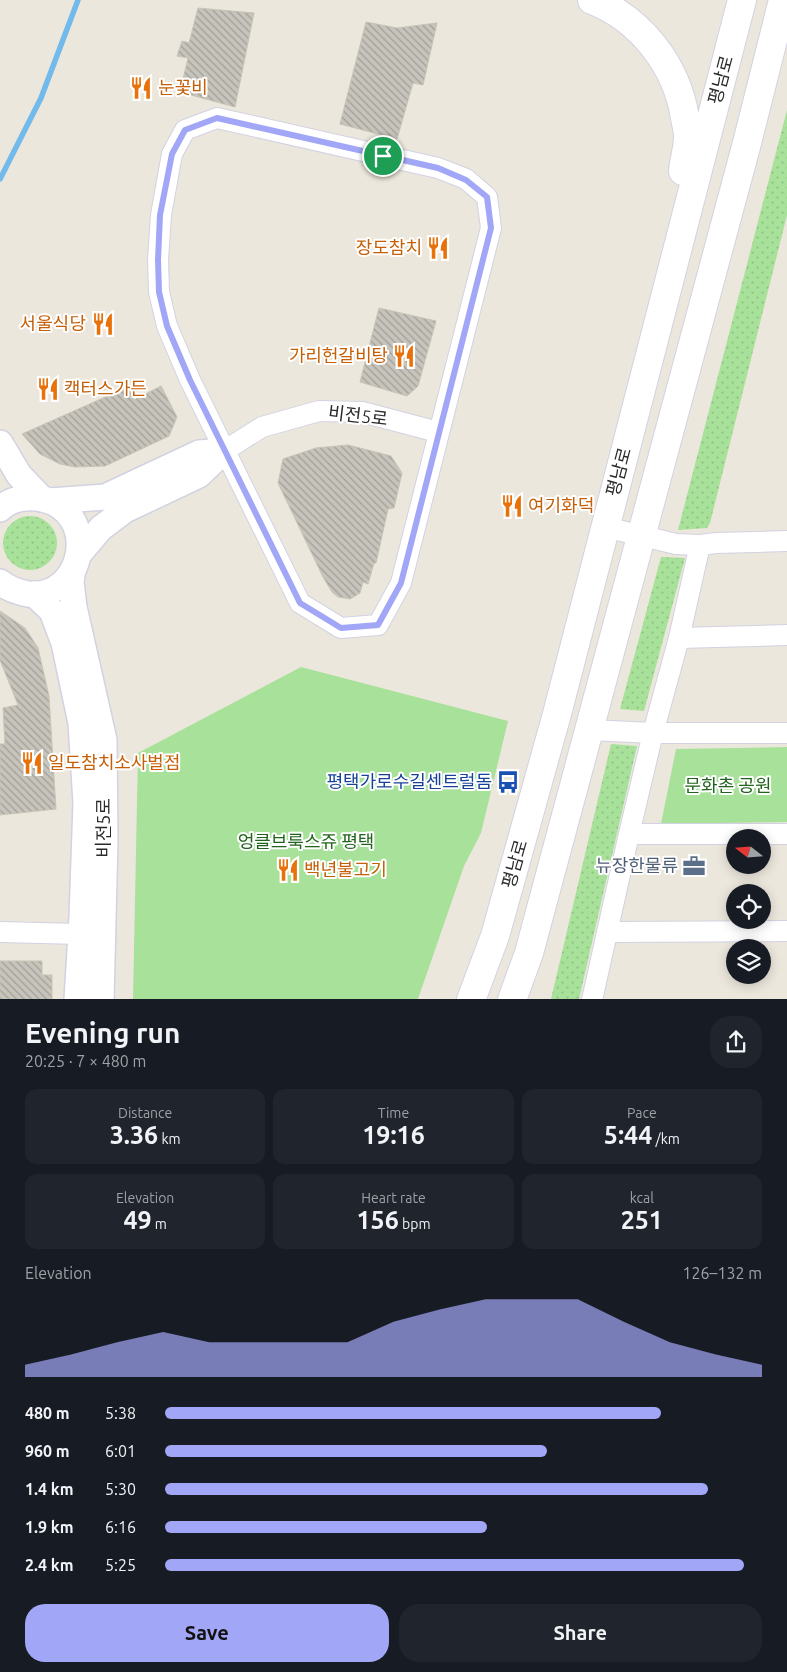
<!DOCTYPE html>
<html lang="en">
<head>
<meta charset="utf-8">
<style>
  :root { --surface:#171b24; --page:#20242c; --text:#f1f3f6; --muted:#9ea1a6; --accent:#a1a6f6 }
  body { margin:0; font-family:Ubuntu,"Noto Sans KR",sans-serif; background:var(--page); color:var(--text); height:100vh; display:flex; flex-direction:column; font-size:19px; white-space:nowrap }
  * { box-sizing:border-box; margin:0 }
  p { font-size:16px; color:var(--muted) }
  .icon { flex:none; width:28px; height:28px; fill:none; stroke:currentColor; stroke-width:2; stroke-linecap:round; stroke-linejoin:round }
  .map { position:relative; height:999px; overflow:hidden }
  .details { display:flex; flex-direction:column; background:var(--surface); flex:1 }
  .details>* { flex:none }
  .needle { width:32px; rotate:287deg }
  .controls { position:absolute; left:726px; top:829px; display:grid; gap:10px }
  .controls a { display:grid; place-items:center; width:45px; height:45px; border-radius:50%; background:var(--surface); box-shadow:0 2px 12px #0003; font-size:25px }
  .pin { position:absolute; display:grid; place-items:center; width:42px; height:42px; color:#fff; margin:-21px; border:2px solid #fff; border-radius:50%; box-shadow:0 1px 5px #0007 }
  .round { display:grid; place-items:center; flex:none; width:52px; height:52px; border-radius:20px; background:var(--page) }
  .headline { display:flex; align-items:center; justify-content:space-between; height:85px; padding:0 25px }
  h1 { font-size:28px; font-weight:700; line-height:38px }
  .figures { display:grid; grid-template-columns:repeat(3,1fr); gap:8px; height:85px; padding:5px 25px }
  .figures div { display:grid; align-content:center; border-radius:12px; background:var(--page); text-align:center }
  .figures b { font-size:25px; font-weight:700 }
  .figures small { font-size:14px; font-weight:400 }
  .figures p { font-size:14px }
  .chart { height:140px; padding:10px 25px }
  .chart p { display:flex; justify-content:space-between }
  .chart svg { width:100%; height:90px; margin-top:5px; fill:var(--accent); opacity:.7 }
  .action { display:flex; gap:10px; margin-top:auto; padding:10px 25px }
  .action a { flex:1; height:58px; border-radius:20px; background:var(--accent); color:#111; font-size:20px; font-weight:700; line-height:58px; text-align:center }
  .action a+a { background:var(--page); color:var(--text) }
  ul { padding:0 25px; list-style:none; font-size:16px }
  li { display:grid; grid-template-columns:80px 60px 1fr; align-items:center; height:38px }
  li i { height:12px; border-radius:6px; background:var(--accent) }
  .map>svg:first-child { display:block }
  .grass { fill:url(#grass-dots) }
  .park { fill:#a8e19a }
  .lines { fill:none; stroke-linecap:round; stroke-linejoin:round }
  .stream { stroke:#72baeb; stroke-width:5.5 }
  .building { fill:url(#building-back-hatch); stroke:#c7c3b6 }
  .minor-casing { stroke:#d2d2e2; stroke-width:22 }
  .tertiary-casing { stroke:#d2d2e2; stroke-width:28 }
  .secondary-casing { stroke:#d2d2e2; stroke-width:30 }
  .minor { stroke:#fff; stroke-width:20 }
  .tertiary { stroke:#fff; stroke-width:25 }
  .secondary { stroke:#fff; stroke-width:28 }
  .route-casing { stroke:#fff; stroke-width:10 }
  .route { stroke:#a1a6f6; stroke-width:6 }
  .labels { text-anchor:middle; stroke-width:4; stroke-linejoin:round; paint-order:stroke }
  .street-label { font-size:18px; fill:#2a2a2a; stroke:#fff }
  .food-label { font-size:18px; fill:#c56008; stroke:#fff; text-anchor:start }
  .transit-label { font-size:18px; fill:#164399; stroke:#fff; text-anchor:end }
  .park-label { font-size:18px; fill:#21651c; stroke:#fff }
  .service-label { font-size:18px; fill:#4e5e75; stroke:#fff; text-anchor:end }
</style>
</head>
<body>
<div class="map">
<svg width="787" height="1000" viewBox="0 0 787 1000">
  <defs>
    <pattern id="grass-dots" width="8" height="8" patternUnits="userSpaceOnUse" patternTransform="scale(1.25)"><rect width="8" height="8" fill="#a8e19a"/><path d="M2 2h.1M6 6h.1" fill="none" stroke="#91c185" stroke-width="1.8" stroke-linecap="round"/></pattern>
    <pattern id="building-back-hatch" width="6" height="6" patternUnits="userSpaceOnUse" patternTransform="scale(1.25)"><rect width="6" height="6" fill="#c7c4bc"/><path d="M-1 5l2 2M0 0l6 6M5-1l2 2" fill="none" stroke="#a29f99"/></pattern>
  </defs>
  <rect width="100%" height="100%" fill="#ece7dc"/>
  <g class="grass">
    <path d="M787,110V215L710,523L707,528L678,530Z"/>
    <circle cx="30" cy="543" r="27"/>
    <path d="M661,557L685,558L644,711L620,709Z"/>
    <path d="M611,744L637,746L579,999H551Z"/>
  </g>
  <g class="park">
    <path d="M301,667L508,721L481,833L464,866L418,999H133L138,753Z"/>
    <path d="M787,747V822L661,824L676,749Z"/>
  </g>
  <g class="lines">
    <path class="stream" d="M0,179L41,98L78,0"/>
  </g>
  <g class="building">
    <path d="M198,8L254,13L235,107L180,92L188,58L177,56L182,41L189,43Z"/>
    <path d="M366,22L397,28L437,23L423,85L413,83L397,139L340,124Z"/>
    <path d="M379,308L436,321L418,386L407,396L360,382Z"/>
    <path d="M161,386L177,417L169,436L105,466L75,467L60,464L40,454L22,434L128,387L134,400Z"/>
    <path d="M348,445L391,456L402,473L394,508L388,509L376,563H374L368,584L363,582L360,593L350,599L338,597L332,592L323,577L278,483L283,459L316,448Z"/>
    <path d="M0,611L25,628L38,648L49,696L56,809L0,815V744H5L3,708L18,705L0,660Z"/>
    <path d="M0,961H42V975H52V1000H0Z"/>
  </g>
  <g class="lines">
    <defs>
      <g id="minor">
        <path d="M217,118L438,168L466,179L487,197L491,228L401,583L378,625L341,628L300,603L190,380L167,326L159,292L158,260L161,215L172,154L185,130Z"/>
        <path d="M224,451L262,427L319,411L362,412L438,432"/>
        <path d="M605,527L676,544L700,545L716,543L787,541"/>
        <path d="M679,638L787,635"/>
        <path d="M589,730L653,733H787"/>
        <path d="M629,834H787"/>
        <path d="M0,932L81,934"/>
        <path d="M607,932L787,931"/>
        <path d="M592,1000L629,834L653,733L679,638L700,545"/>
      </g>
      <g id="tertiary">
        <path d="M0,443L19,475L42,499"/>
        <path d="M50,501L105,497L199,453L224,451"/>
        <path d="M0,509C11,498 28,496 43,499C101,513 84,600 28,594C18,592 8,589 0,582"/>
        <path d="M79,554L101,528L125,510L199,475L224,451"/>
        <path d="M73,570L71,582L74,607L104,740L105,840L101,1000"/>
        <path d="M34,594L52,611L64,643L81,723L86,803L82,917L77,1000"/>
      </g>
      <g id="secondary">
        <path d="M592,0C641,19 677,66 685,118C686,124 688,130 688,137C688,148 684,160 683,171"/>
        <path d="M471,1000L495,936L557,714L742,0"/>
        <path d="M512,1000L529,953L747,143L783,0"/>
      </g>
    </defs>
    <use href="#minor" class="minor-casing"/>
    <use href="#tertiary" class="tertiary-casing"/>
    <use href="#secondary" class="secondary-casing"/>
    <use href="#minor" class="minor"/>
    <use href="#tertiary" class="tertiary"/>
    <use href="#secondary" class="secondary"/>
  </g>
  <g class="lines">
    <defs>
      <path id="route" d="M217,118L438,168L466,180L487,197L491,228L401,583L378,625L341,628L300,603L190,380L167,326L159,292L158,260L160,215L172,154L185,130Z"/>
    </defs>
    <use href="#route" class="route-casing"/>
    <use href="#route" class="route"/>
  </g>
  <defs>
    <symbol id="restaurant-bare" viewBox="-9 -9 18 18"><path d="M-5-6h1v4h1v-4h1v4h1v-4h1v5L-1.5 .5V6h-2V.5L-5-1ZM5-6V6H3V1.5H1.5Q1.5-4 5-6Z" fill="#e8710a" stroke="#fff" stroke-width="2.5" paint-order="stroke"/></symbol>
    <symbol id="bus-bare" viewBox="-9 -9 18 18"><path d="M-5-6H5V4H4V6H2V4H-2V6H-4V4H-5ZM-3.5-4V0h7V-4ZM-3.5 1.2v1.5H-2V1.2ZM2 1.2v1.5H3.5V1.2Z" fill="#1a4fb4" stroke="#fff" stroke-width="2.5" paint-order="stroke"/></symbol>
    <symbol id="office-bare" viewBox="-9 -9 18 18"><path d="M-6-3h4V-5.5h4V-3h4V5H-6ZM-1-4.5V-3h2v-1.5ZM-6 0V1H6V0Z" fill="#5c6f8a" stroke="#fff" stroke-width="2.5" paint-order="stroke"/></symbol>
  </defs>
  <g fill-rule="evenodd">
    <use href="#restaurant-bare" x="125" y="72" width="32" height="32"/>
    <use href="#restaurant-bare" x="422" y="232" width="32" height="32"/>
    <use href="#restaurant-bare" x="87" y="308" width="32" height="32"/>
    <use href="#restaurant-bare" x="388" y="340" width="32" height="32"/>
    <use href="#restaurant-bare" x="32" y="373" width="32" height="32"/>
    <use href="#restaurant-bare" x="496" y="490" width="32" height="32"/>
    <use href="#restaurant-bare" x="16" y="747" width="32" height="32"/>
    <use href="#bus-bare" x="492" y="766" width="32" height="32"/>
    <use href="#office-bare" x="678" y="850" width="32" height="32"/>
    <use href="#restaurant-bare" x="272" y="854" width="32" height="32"/>
  </g>
  <g class="labels">
    <g class="street-label">
      <text transform="translate(721 80) rotate(-75)" y="6">평남로</text>
      <text transform="translate(358 416) rotate(7)" y="6">비전5로</text>
      <text transform="translate(619 472) rotate(-75)" y="6">평남로</text>
      <text transform="translate(104 828) rotate(-90)" y="6">비전5로</text>
      <text transform="translate(515 864) rotate(-74)" y="6">평남로</text>
    </g>
    <g class="food-label">
      <text x="158" y="94">눈꽃비</text>
      <text x="422" y="254" text-anchor="end">장도참치</text>
      <text x="86" y="330" text-anchor="end">서울식당</text>
      <text x="388" y="362" text-anchor="end">가리헌갈비탕</text>
      <text x="64" y="395">캑터스가든</text>
      <text x="528" y="512">여기화덕</text>
      <text x="48" y="769">일도참치소사벌점</text>
      <text x="304" y="876">백년불고기</text>
    </g>
    <g class="transit-label">
      <text x="492" y="788">평택가로수길센트럴돔</text>
    </g>
    <g class="park-label">
      <text x="728" y="792">문화촌 공원</text>
      <text x="306" y="848">엉클브룩스쥬 평택</text>
    </g>
    <g class="service-label">
      <text x="678" y="872">뉴장한물류</text>
    </g>
  </g>
</svg>
<div class="controls">
<a><svg class="needle" viewBox="-14 -14 28 28"><path d="M0-13l5 13h-10z" fill="#e53935"/><path d="M0 13l5-13h-10z" fill="#9ea1a6"/></svg></a>
<a><svg class="icon" aria-label="locate" viewBox="0 0 24 24"><circle cx="12" cy="12" r="6"/><path d="M12 2v4M12 18v4M2 12h4M18 12h4"/></svg></a>
<a><svg class="icon" aria-label="layers" viewBox="0 0 24 24"><path d="M12 4l9 5-9 5-9-5zM3 14l9 5 9-5"/></svg></a>
</div>
<div class="pin" style="left:383px;top:156px;background:#1e9e55"><svg class="icon" aria-label="arrive" viewBox="0 0 24 24"><path d="M6 21V4h12l-3 4 3 4H6"/></svg></div>
</div>
<section class="details">
<div class="headline"><div><h1>Evening run</h1><p>20:25 · 7 × 480 m</p></div><a class="round"><svg class="icon" aria-label="share" viewBox="0 0 24 24"><path d="M12 15V3M7 8l5-5 5 5M5 13v7h14v-7"/></svg></a></div>
<div class="figures">
<div><p>Distance</p><b>3.36<small> km</small></b></div>
<div><p>Time</p><b>19:16</b></div>
<div><p>Pace</p><b>5:44<small> /km</small></b></div>
</div>
<div class="figures">
<div><p>Elevation</p><b>49<small> m</small></b></div>
<div><p>Heart rate</p><b>156<small> bpm</small></b></div>
<div><p>kcal</p><b>251</b></div>
</div>
<div class="chart"><p><span>Elevation</span>126–132 m</p>
<svg viewBox="0 0 160 44" preserveAspectRatio="none"><path d="M0 44V38L10 33L20 27L30 22L40 27L50 27L60 27L70 27L80 17L90 11L100 6L110 6L120 6L130 17L140 27L150 33L160 38V44z"/></svg>
</div>
<ul>
<li><b>480 m</b>5:38<i style="width:83%"></i></li>
<li><b>960 m</b>6:01<i style="width:64%"></i></li>
<li><b>1.4 km</b>5:30<i style="width:91%"></i></li>
<li><b>1.9 km</b>6:16<i style="width:54%"></i></li>
<li><b>2.4 km</b>5:25<i style="width:97%"></i></li>
</ul>
<div class="action"><a>Save</a><a>Share</a></div>
</section>
</body>
</html>
